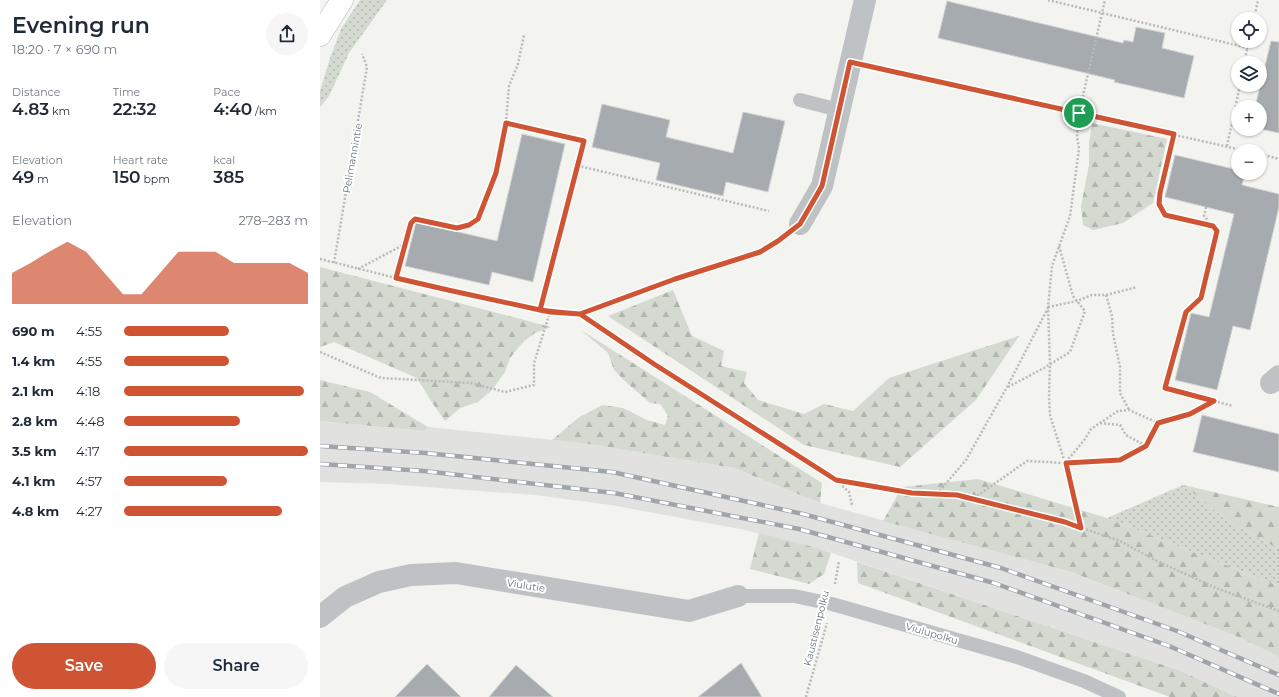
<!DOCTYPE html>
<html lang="en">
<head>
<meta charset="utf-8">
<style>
  :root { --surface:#fff; --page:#f6f6f7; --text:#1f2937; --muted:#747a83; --accent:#cf5434 }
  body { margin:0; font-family:Montserrat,sans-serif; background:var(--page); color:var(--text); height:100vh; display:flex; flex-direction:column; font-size:15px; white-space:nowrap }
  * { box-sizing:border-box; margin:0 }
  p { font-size:13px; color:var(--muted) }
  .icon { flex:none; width:22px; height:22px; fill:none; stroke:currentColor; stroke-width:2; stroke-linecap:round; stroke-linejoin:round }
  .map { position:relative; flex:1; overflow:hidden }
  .sheet { display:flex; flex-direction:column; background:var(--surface); width:320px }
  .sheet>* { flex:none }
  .buttons { position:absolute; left:911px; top:12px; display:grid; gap:8px }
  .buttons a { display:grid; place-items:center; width:36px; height:36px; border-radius:50%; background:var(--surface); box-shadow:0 1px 3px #0004; font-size:20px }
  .pin { position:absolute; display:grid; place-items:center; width:34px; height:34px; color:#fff; margin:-17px; border:2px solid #fff; border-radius:50%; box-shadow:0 1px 4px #0007 }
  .round { display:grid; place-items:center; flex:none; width:42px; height:42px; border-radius:21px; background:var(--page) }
  .overview { display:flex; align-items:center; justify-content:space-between; height:68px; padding:0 12px }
  h1 { font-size:22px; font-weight:600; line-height:30px }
  .metrics { display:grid; grid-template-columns:repeat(3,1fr); gap:6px; height:68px; padding:4px 12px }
  .metrics div { display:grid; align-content:center }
  .metrics b { font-size:17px; font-weight:600 }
  .metrics small { font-size:11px; font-weight:400 }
  .metrics p { font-size:11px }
  .chart { height:112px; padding:8px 12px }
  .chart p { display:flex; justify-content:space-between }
  .chart svg { width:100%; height:72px; margin-top:4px; fill:var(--accent); opacity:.7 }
  .primary-button { display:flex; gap:8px; margin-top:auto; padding:8px 12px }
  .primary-button a { flex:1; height:46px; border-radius:24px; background:var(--accent); color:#fff; font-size:16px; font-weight:600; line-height:46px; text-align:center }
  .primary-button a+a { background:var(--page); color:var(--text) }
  ul { padding:0 12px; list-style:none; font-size:13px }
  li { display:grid; grid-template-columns:64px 48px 1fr; align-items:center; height:30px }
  li i { height:10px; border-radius:5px; background:var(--accent) }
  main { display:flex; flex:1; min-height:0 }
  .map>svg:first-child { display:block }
  .built { fill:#e1e2e0 }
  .grass { fill:url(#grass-dots) }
  .forest { fill:url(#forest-firs) }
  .building { fill:#a5abaf; stroke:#d4d4d2 }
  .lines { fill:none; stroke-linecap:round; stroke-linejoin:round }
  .secondary-casing { stroke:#b1b6b9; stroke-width:23 }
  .path { stroke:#b8babc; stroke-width:2.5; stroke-dasharray:2 2; stroke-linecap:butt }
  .lane { stroke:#bfc2c4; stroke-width:14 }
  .street { stroke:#bfc2c4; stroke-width:22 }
  .secondary { stroke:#fff; stroke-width:22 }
  .rail-casing { stroke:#a0a5a9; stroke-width:4.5 }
  .rail { stroke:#fff; stroke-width:3; stroke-dasharray:9; stroke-linecap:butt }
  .route-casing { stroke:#fff; stroke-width:8 }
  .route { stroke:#cf5434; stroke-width:5 }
  .labels { text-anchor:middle; stroke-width:4; stroke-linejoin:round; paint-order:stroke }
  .street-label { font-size:10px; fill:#65737d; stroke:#fff }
</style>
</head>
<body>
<main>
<section class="sheet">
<div class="overview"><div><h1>Evening run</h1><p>18:20 · 7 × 690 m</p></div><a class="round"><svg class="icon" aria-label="share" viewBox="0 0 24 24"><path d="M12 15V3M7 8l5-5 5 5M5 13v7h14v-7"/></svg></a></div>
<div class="metrics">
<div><p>Distance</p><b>4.83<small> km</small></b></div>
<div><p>Time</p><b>22:32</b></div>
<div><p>Pace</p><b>4:40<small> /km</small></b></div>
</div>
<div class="metrics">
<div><p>Elevation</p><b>49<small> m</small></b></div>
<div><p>Heart rate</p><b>150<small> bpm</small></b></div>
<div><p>kcal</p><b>385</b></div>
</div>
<div class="chart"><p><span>Elevation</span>278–283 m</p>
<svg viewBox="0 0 160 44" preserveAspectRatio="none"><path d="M0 44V25L10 19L20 12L30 6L40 12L50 25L60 38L70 38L80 25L90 12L100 12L110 12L120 19L130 19L140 19L150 19L160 25V44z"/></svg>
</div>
<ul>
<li><b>690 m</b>4:55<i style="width:57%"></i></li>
<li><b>1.4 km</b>4:55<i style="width:57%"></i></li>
<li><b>2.1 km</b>4:18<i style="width:98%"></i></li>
<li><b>2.8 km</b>4:48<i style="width:63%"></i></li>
<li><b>3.5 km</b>4:17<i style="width:100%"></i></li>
<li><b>4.1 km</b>4:57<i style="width:56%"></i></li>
<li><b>4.8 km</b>4:27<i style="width:86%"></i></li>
</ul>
<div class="primary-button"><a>Save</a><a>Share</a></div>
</section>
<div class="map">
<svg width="959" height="697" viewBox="0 0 959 697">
  <defs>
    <pattern id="grass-dots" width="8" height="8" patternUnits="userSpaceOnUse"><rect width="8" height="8" fill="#d5dad1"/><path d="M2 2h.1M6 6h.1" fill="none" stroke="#b0b5af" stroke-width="1.8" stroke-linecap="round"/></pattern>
    <pattern id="forest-firs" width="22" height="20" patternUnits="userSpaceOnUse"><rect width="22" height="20" fill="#d5dad1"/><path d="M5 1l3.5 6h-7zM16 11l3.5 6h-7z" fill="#b0b5af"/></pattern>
  </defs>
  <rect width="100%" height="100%" fill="#f3f3f0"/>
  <path class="built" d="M0,421L104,431L108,427L262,443L414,468L500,503L751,572L916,636L959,657V697H917L861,671L497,548L425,530L291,505L215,495L67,484L0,482Z"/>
  <g class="grass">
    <path d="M40,0H67L29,53L9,96L0,107V91L10,58L21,29Z"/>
    <path d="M863,485L908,521L959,549V586L787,518Z"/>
  </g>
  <g class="forest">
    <path d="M772,123L847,139L833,203L803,223L773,230L763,225L761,206L769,165V144Z"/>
    <path d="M0,267L231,327L215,333L203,342L190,358L185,372L172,390L158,402L140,408L125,421L113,404L97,378L14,342L0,347Z"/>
    <path d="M353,290L372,336L404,351L401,366L427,372L424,383L438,400L484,414L504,404L533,411L569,378L699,336L656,400L580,467L484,445L288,316Z"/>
    <path d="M261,330L502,483L500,503L414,468L262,443L232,440L258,418L282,405L303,408L327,420L345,425L348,415L340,404L330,403L307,383L294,370L288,353Z"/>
    <path d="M0,380L50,392L108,427L104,431L0,421Z"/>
    <path d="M658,479L787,518L959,586V657L916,636L751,572L563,521L582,487Z"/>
    <path d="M863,485L959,507V549L908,521Z"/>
    <path d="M439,533L497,548L511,553L504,574L489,584L430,569Z"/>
    <path d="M537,562L861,671L917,697H850L538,583Z"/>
  </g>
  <g class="building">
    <path d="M627,1L803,43L804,40L813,42L816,27L845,33L842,48L874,56L864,98L794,82L795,80L618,38Z"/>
    <path d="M951,41L959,42V133L940,129V107H935Z"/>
    <path d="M282,104L350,120L346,137L413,153L423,112L465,121L448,192L406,182L403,196L336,180L340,163L272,147Z"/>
    <path d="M202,134L245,144L213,282L172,272L169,285L85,266L96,222L177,241Z"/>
    <path d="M855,155L918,170V173H925L922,185L959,194V207L930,330L913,326L897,390L855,380L871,313L889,317L914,214L845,197Z"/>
    <path d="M882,415L959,434V472L873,452Z"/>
    <path d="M421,663L442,697H378Z"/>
    <path d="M107,664L141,697H75Z"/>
    <path d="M196,665L233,697H169Z"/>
  </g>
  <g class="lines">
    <defs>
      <path id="secondary" d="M0,35L22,0"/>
    </defs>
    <use href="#secondary" class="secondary-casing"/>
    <g class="path">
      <path d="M728,0L928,48"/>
      <path d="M934,19L938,0"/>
      <path d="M924,63L929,41"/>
      <path d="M554,67L926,151"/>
      <path d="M186,123L264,141L259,166L449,211"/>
      <path d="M854,135L840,193L839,204L845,215L893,226"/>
      <path d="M907,146L920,85"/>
      <path d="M940,154L959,159"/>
      <path d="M886,207L884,216L897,231L881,298L866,312L845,388L913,406"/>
      <path d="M0,259L128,291L230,312L260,314L333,364L516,480L529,492L532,505"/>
      <path d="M14,263L47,67L42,54"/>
      <path d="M38,269L87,243L91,223L95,219L137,228L149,225L158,219L176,173L185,134L189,86L198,64L204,35"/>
      <path d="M77,278L87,243L91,244"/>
      <path d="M786,295L792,316L793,334L800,367V393L809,410"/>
      <path d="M728,307L757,301L772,295H786L817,287"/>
      <path d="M220,310L259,166"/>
      <path d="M260,314L355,279L440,252L462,238"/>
      <path d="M0,352L61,378L151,383L185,392L214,385V363L230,312"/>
      <path d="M688,387L724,368L750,352L765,311L753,296L739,246"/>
      <path d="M780,423L800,425L806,435L826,446L838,423"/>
      <path d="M746,462L765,439L771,429L798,411L809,410L838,423L870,413L894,401"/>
      <path d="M516,480L592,493L637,495L745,522L800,541L837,561L896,588L959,611"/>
      <path d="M617,494L646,460L687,387L728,308"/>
      <path d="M654,498L707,461L745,463L800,460L826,446"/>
      <path d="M761,528L745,463L730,415L729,397L730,364L728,307L732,266L750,216L759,149L757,136L759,113L785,0"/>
      <path d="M515,584L519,561"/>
      <path d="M486,697L507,623"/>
    </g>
    <g class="lane">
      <path d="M480,100L519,110"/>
      <path d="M418,596H474L512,604L697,657L764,681L799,697"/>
    </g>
    <g class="street">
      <path d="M480,224L502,186L545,0"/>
      <path d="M951,383L959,376"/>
      <path d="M0,617L25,597L59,582L91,575L136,573L369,611L418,596"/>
    </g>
    <use href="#secondary" class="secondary"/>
    <defs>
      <g id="rail">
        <path d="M0,446L105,453L292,472L483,514L681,568L857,631L959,675"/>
        <path d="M0,464L104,471L294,493L479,529L674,583L849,646L959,694"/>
      </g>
    </defs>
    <use href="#rail" class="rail-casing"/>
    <use href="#rail" class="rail"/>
  </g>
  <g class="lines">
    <defs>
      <path id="route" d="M759,113L530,62L502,186L480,224L458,241L440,252L355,279L260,314L230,312L220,310L128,290L76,278L91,223L95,219L137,228L149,225L158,219L176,173L186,123L264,141L220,310C233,312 246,313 260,314L334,364L516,480L592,493L637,495L745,522L761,528L746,463L800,460L826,446L838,423L870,414L894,401L845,388L866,312L881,298L897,231L893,226L845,215L839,204L840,193L854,134L759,113"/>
    </defs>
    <use href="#route" class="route-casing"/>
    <use href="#route" class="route"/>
  </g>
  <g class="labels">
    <g class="street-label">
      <text transform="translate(32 158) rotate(-80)" y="4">Pelimannintie</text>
      <text transform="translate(206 585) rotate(9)" y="4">Viulutie</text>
      <text transform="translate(496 628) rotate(-76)" y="4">Kaustisenpolku</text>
      <text transform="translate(612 633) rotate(16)" y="4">Viulupolku</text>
    </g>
  </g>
</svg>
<div class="buttons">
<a><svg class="icon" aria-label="locate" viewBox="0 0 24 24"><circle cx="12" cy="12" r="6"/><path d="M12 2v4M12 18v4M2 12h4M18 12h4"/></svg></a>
<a><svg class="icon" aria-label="layers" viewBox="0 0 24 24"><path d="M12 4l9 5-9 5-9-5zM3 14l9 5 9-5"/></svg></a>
<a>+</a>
<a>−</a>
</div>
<div class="pin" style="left:759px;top:113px;background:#1e9e55"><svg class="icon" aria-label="arrive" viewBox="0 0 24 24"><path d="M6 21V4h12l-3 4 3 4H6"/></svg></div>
</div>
</main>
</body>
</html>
